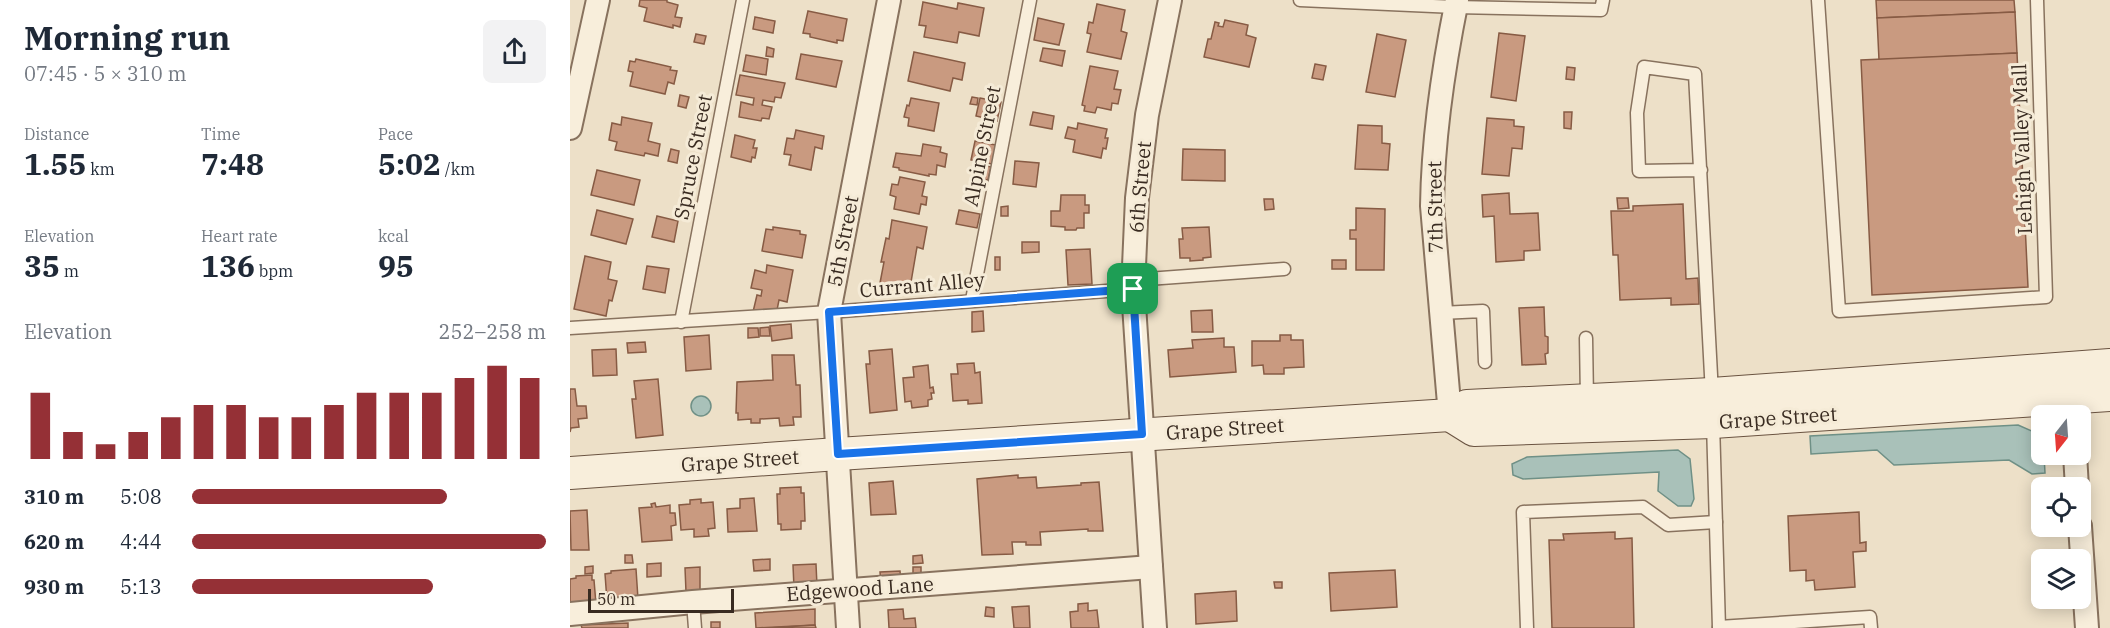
<!DOCTYPE html>
<html lang="en">
<head>
<meta charset="utf-8">
<style>
  :root { --surface:#fff; --page:#f2f2f3; --text:#1f2937; --muted:#747a83; --accent:#953036 }
  body { margin:0; font-family:"IBM Plex Serif",serif; background:var(--page); color:var(--text); height:100vh; display:flex; flex-direction:column; font-size:22px; white-space:nowrap }
  * { box-sizing:border-box; margin:0 }
  p { font-size:20px; color:var(--muted) }
  .icon { flex:none; width:33px; height:33px; fill:none; stroke:currentColor; stroke-width:2; stroke-linecap:round; stroke-linejoin:round }
  .map { position:relative; flex:1; overflow:hidden }
  .sheet { display:flex; flex-direction:column; background:var(--surface); width:570px }
  .sheet>* { flex:none }
  .needle { width:39px; rotate:197deg }
  .tools { position:absolute; left:1461px; top:405px; display:grid; gap:12px }
  .tools a { display:grid; place-items:center; width:60px; height:60px; border-radius:9px; background:var(--surface); box-shadow:0 3px 15px #0003; font-size:30px }
  .scale { position:absolute; left:18px; bottom:15px; width:146px; box-sizing:border-box; padding-left:6px; border:3px solid #392b21; border-top:0; font-size:16px; line-height:21px; white-space:nowrap; color:#392b21; -webkit-text-stroke:4px #f5ebd7; paint-order:stroke }
  .pin { position:absolute; display:grid; place-items:center; width:51px; height:51px; color:#fff; margin:-26px; border-radius:12px; box-shadow:0 3px 9px #0006 }
  .round { display:grid; place-items:center; flex:none; width:63px; height:63px; border-radius:9px; background:var(--page) }
  .overview { display:flex; align-items:center; justify-content:space-between; height:102px; padding:0 24px }
  h1 { font-size:33px; font-weight:700; line-height:45px }
  .metrics { display:grid; grid-template-columns:repeat(3,1fr); gap:9px; height:102px; padding:6px 24px }
  .metrics div { display:grid; align-content:center }
  .metrics b { font-size:30px; font-weight:700 }
  .metrics small { font-size:16px; font-weight:400 }
  .metrics p { font-size:16px }
  .chart { height:168px; padding:12px 24px }
  .chart p { display:flex; justify-content:space-between }
  .chart svg { width:100%; height:108px; margin-top:6px; stroke:var(--accent); stroke-width:6 }
  ul { padding:0 24px; list-style:none; font-size:20px }
  li { display:grid; grid-template-columns:96px 72px 1fr; align-items:center; height:45px }
  li i { height:15px; border-radius:8px; background:var(--accent) }
  main { display:flex; flex:1; min-height:0 }
  .map>svg:first-child { display:block }
  .water { fill:#a9c1b9; stroke:#6f9086; stroke-width:1.5 }
  .building { fill:#c99a80; stroke:#875b44; stroke-width:1.5 }
  .lines { fill:none; stroke-linecap:round; stroke-linejoin:round }
  .lane-casing { stroke:#88725e; stroke-width:15 }
  .street-casing { stroke:#88725e; stroke-width:26 }
  .secondary-casing { stroke:#6a5341; stroke-width:34 }
  .lane { stroke:#f8eedb; stroke-width:12 }
  .street { stroke:#f8eedb; stroke-width:22 }
  .secondary { stroke:#f8eedb; stroke-width:32 }
  .route-casing { stroke:#fff; stroke-width:12 }
  .route { stroke:#1a73e8; stroke-width:8 }
  .labels { text-anchor:middle; stroke-width:6; stroke-linejoin:round; paint-order:stroke }
  .street-label { font-size:20px; fill:#392b21; stroke:#f5ebd7 }
</style>
</head>
<body>
<main>
<section class="sheet">
<div class="overview"><div><h1>Morning run</h1><p>07:45 · 5 × 310 m</p></div><a class="round"><svg class="icon" aria-label="share" viewBox="0 0 24 24"><path d="M12 15V3M7 8l5-5 5 5M5 13v7h14v-7"/></svg></a></div>
<div class="metrics">
<div><p>Distance</p><b>1.55<small> km</small></b></div>
<div><p>Time</p><b>7:48</b></div>
<div><p>Pace</p><b>5:02<small> /km</small></b></div>
</div>
<div class="metrics">
<div><p>Elevation</p><b>35<small> m</small></b></div>
<div><p>Heart rate</p><b>136<small> bpm</small></b></div>
<div><p>kcal</p><b>95</b></div>
</div>
<div class="chart"><p><span>Elevation</span>252–258 m</p>
<svg viewBox="0 0 160 44" preserveAspectRatio="none"><path d="M5 44V17M15 44V33M25 44V38M35 44V33M45 44V27M55 44V22M65 44V22M75 44V27M85 44V27M95 44V22M105 44V17M115 44V17M125 44V17M135 44V11M145 44V6M155 44V11"/></svg>
</div>
<ul>
<li><b>310 m</b>5:08<i style="width:72%"></i></li>
<li><b>620 m</b>4:44<i style="width:100%"></i></li>
<li><b>930 m</b>5:13<i style="width:68%"></i></li>
</ul>
</section>
<div class="map">
<svg width="1540" height="628" viewBox="0 0 1540 628">
  <rect width="100%" height="100%" fill="#ede0c8"/>
  <g class="water">
    <circle cx="131" cy="406" r="10"/>
    <path d="M1448,425L1471,435L1472,454L1474,455L1475,473L1462,474L1439,460L1324,465L1307,450L1241,454L1240,436Z"/>
    <path d="M1108,450L1120,459L1124,499L1121,506H1108L1088,491L1089,472L953,479L943,475L942,464L957,457Z"/>
  </g>
  <g class="building">
    <path d="M70,0H97V2L108,5L105,17L112,18L110,27L103,25V28L74,21L77,8L69,6Z"/>
    <path d="M1306,0H1444L1445,12L1307,18Z"/>
    <path d="M353,2L387,9L388,3L414,8L409,36L389,32L387,43L354,37L356,26L349,25Z"/>
    <path d="M527,4L555,10L551,31L557,33L551,59L517,52L521,34L517,33L519,22L523,23Z"/>
    <path d="M238,11L277,19L273,41L267,40V43L240,37V34L233,33Z"/>
    <path d="M1445,12L1447,53L1309,60L1307,18Z"/>
    <path d="M185,17L205,21L203,33L183,29Z"/>
    <path d="M468,18L494,24L489,45L464,40Z"/>
    <path d="M655,20L678,25L676,35L686,38L679,67L634,57L638,39H641L645,22L649,23L648,26L653,27Z"/>
    <path d="M929,33L955,36L946,101L921,97Z"/>
    <path d="M126,34L136,36L134,44L124,42Z"/>
    <path d="M807,34L836,40L825,97L796,92Z"/>
    <path d="M197,47L204,49L203,57L196,56Z"/>
    <path d="M473,48L495,51L492,66L470,61Z"/>
    <path d="M344,52L395,63L392,80L383,78L380,91L338,81Z"/>
    <path d="M1447,53L1458,287L1302,295L1291,60Z"/>
    <path d="M231,54L272,61L266,87L226,79Z"/>
    <path d="M176,55L198,59L196,75L173,71Z"/>
    <path d="M66,59L101,67L100,70L107,71L104,84L98,82L95,94L60,86L63,72L58,71L60,61L65,62Z"/>
    <path d="M745,64L756,66L753,80L742,78Z"/>
    <path d="M520,66L548,71L544,89L551,90L548,104L542,103L541,110L527,107L525,113L514,111L515,106L512,105Z"/>
    <path d="M997,67L1005,68L1004,80L996,79Z"/>
    <path d="M170,75L215,83L211,98L205,97L204,102L193,100L192,105L202,107L199,119L192,118L191,121L169,117L171,102L183,105L184,98L166,95Z"/>
    <path d="M110,95L119,97L116,108L108,106Z"/>
    <path d="M402,97L408,98L407,105L400,104Z"/>
    <path d="M341,98L369,103L364,131L338,126L339,118L334,117L337,105L339,106Z"/>
    <path d="M410,98L431,102L427,121L406,116Z"/>
    <path d="M463,112L484,116L482,129L460,125Z"/>
    <path d="M994,112H1002L1001,129L994,128Z"/>
    <path d="M52,117L82,123L78,141L90,144L88,156L75,153L74,156L45,150L47,142L39,140L42,123L51,125Z"/>
    <path d="M917,118L944,120V126L954,127L952,149L942,148L939,176L912,174Z"/>
    <path d="M508,123L537,129L535,138H538L536,149L533,148L531,158L503,152L505,140L495,138L498,127L507,129Z"/>
    <path d="M788,125L812,126V143L820,144L818,170L785,169Z"/>
    <path d="M226,130L254,136L252,149L245,147L241,170L219,165L221,155L214,154L217,138L224,139Z"/>
    <path d="M165,135L185,140L183,148H187L185,158L182,157L181,162L161,157Z"/>
    <path d="M405,141L426,145L422,164L401,160Z"/>
    <path d="M353,144L371,147L370,152L377,154L375,167L367,165L366,175L359,174V176L329,170V168L323,167L326,153L351,156Z"/>
    <path d="M101,149L109,151L107,163L98,161Z"/>
    <path d="M613,149L655,150V181L612,180Z"/>
    <path d="M445,161L469,163L466,187L443,184Z"/>
    <path d="M408,164L421,167L418,180L405,178Z"/>
    <path d="M27,170L70,180L64,205L21,195Z"/>
    <path d="M330,177L355,182L352,196L357,197L356,205L351,204L349,214L324,209L326,197L320,195L322,184L328,185Z"/>
    <path d="M939,193L940,214L968,213L970,250L954,251V260L926,262L924,216L913,217L912,195Z"/>
    <path d="M491,195H515V205H519V213H514V228H507L506,230H495V227L481,226V211H490Z"/>
    <path d="M1047,198H1058L1059,208L1048,209Z"/>
    <path d="M694,199H703L704,209L695,210Z"/>
    <path d="M1113,204L1116,279L1128,278L1129,304L1101,305V298L1050,300L1048,255H1043L1041,211H1063V206Z"/>
    <path d="M111,206L117,207L116,215L109,214Z"/>
    <path d="M438,206V216H431V207Z"/>
    <path d="M786,208L815,209L814,270H786V239H780V230H786Z"/>
    <path d="M27,210L63,219L56,244L21,235Z"/>
    <path d="M389,210L410,214L407,228L386,224Z"/>
    <path d="M87,216L108,221L104,242L82,237Z"/>
    <path d="M322,220L357,227L353,249L347,247L340,288L310,283L314,262H311L316,238L319,239Z"/>
    <path d="M203,227L230,231V234L236,235L232,258L192,251L196,229L203,230Z"/>
    <path d="M639,227L641,257L633,258V260L620,261V258H610L609,239H613L612,228Z"/>
    <path d="M452,242H469V252L452,253Z"/>
    <path d="M520,249L522,284L498,285L496,250Z"/>
    <path d="M15,256L41,262L38,279L47,281L42,301L39,300L36,316L4,309Z"/>
    <rect x="425" y="257" width="5" height="13"/>
    <rect x="762" y="260" width="14" height="9"/>
    <path d="M197,265L223,270L217,302L209,300L207,310L183,312L187,295L191,296L192,290L181,288L185,270L196,273Z"/>
    <path d="M77,266L99,269L95,293L73,289Z"/>
    <path d="M974,307L975,336L978,337V353L975,354L976,364L952,365L949,308Z"/>
    <path d="M642,310L643,332H622L621,311Z"/>
    <path d="M413,311L414,331L402,332V312Z"/>
    <path d="M221,324L222,338L202,341L200,326Z"/>
    <path d="M199,327L200,336H190V328Z"/>
    <path d="M178,328H188L189,337L178,338Z"/>
    <path d="M139,335L141,369L116,371L114,337Z"/>
    <path d="M710,335H721V340H733L734,367L714,368V374H694L693,365L682,366V341H710Z"/>
    <path d="M654,338V347H664L666,372L600,377L598,350L623,348L622,340Z"/>
    <path d="M75,342L76,352L58,353L57,343Z"/>
    <path d="M46,349L47,375L23,376L22,350Z"/>
    <path d="M322,349L327,410L300,413L296,364H300L299,351Z"/>
    <path d="M202,355H224L226,385H230L231,417H223L224,425L210,426L209,418L190,419V423H181V419L168,420V413H166L167,382L203,380Z"/>
    <path d="M404,363L405,373L410,372L412,403L398,404V400L383,401L381,374H388L387,364Z"/>
    <path d="M358,365L360,388L363,387L364,393H361L362,399L358,400V406L342,408L341,401L335,402L333,378L344,377L343,367Z"/>
    <path d="M88,379L93,435L66,438L62,399H66L64,381Z"/>
    <path d="M0,389H5L7,406H16L17,418L8,419L9,427L1,428L0,432Z"/>
    <path d="M448,475V478L466,477L467,488L511,485V483L529,482L533,531H518V529L470,532L471,545H456V542H442L443,554L412,555L407,479Z"/>
    <path d="M323,481L326,514L301,515L299,483Z"/>
    <path d="M231,487V493H234L235,521H231V529L211,530V524H208L207,494H210V488Z"/>
    <path d="M184,498L187,531L158,532L157,509L170,508V499Z"/>
    <path d="M131,499V503L143,502L145,528L138,529L139,536L124,537V529L111,530L109,505L120,504V500Z"/>
    <path d="M85,503L86,507L100,505V513H105L106,525L101,526L102,540L72,542L69,508L82,507L81,504Z"/>
    <path d="M17,510L19,550H1L0,511Z"/>
    <path d="M1289,512L1290,543L1296,542V551L1283,552L1285,587L1245,590L1244,580L1236,581V570L1220,571L1218,516Z"/>
    <path d="M1045,532V539L1062,538L1064,628H982L979,540H994L993,534Z"/>
    <path d="M55,555H62L63,563H55Z"/>
    <path d="M352,555L353,563L343,564V556Z"/>
    <path d="M200,559V570L184,571L183,560Z"/>
    <path d="M91,563V576L77,577V564Z"/>
    <path d="M246,564L247,586L224,588L223,565Z"/>
    <path d="M23,566V573L15,574V567Z"/>
    <path d="M130,567V591L116,592L115,568Z"/>
    <rect x="343" y="567" width="8" height="12"/>
    <path d="M66,569L68,599L37,601L35,574L41,573V571Z"/>
    <path d="M825,570L827,607L761,611L759,573Z"/>
    <path d="M330,571L331,583L311,584L310,572Z"/>
    <path d="M22,575V580H24L26,604L0,606V579L6,578V576Z"/>
    <path d="M704,582H712V588H705Z"/>
    <path d="M666,591L667,621L626,624L625,594Z"/>
    <path d="M518,603V611L527,610L529,628H501L500,612L508,611V604Z"/>
    <path d="M459,606L460,628H444L442,607Z"/>
    <path d="M416,607L424,608V617L415,616Z"/>
    <path d="M245,609V625L186,628L185,613Z"/>
    <path d="M333,609L334,619L345,618L346,628H319L318,610Z"/>
    <rect x="141" y="622" width="9" height="6"/>
    <path d="M58,623V628H12L11,625Z"/>
    <path d="M245,625L246,628H199Z"/>
  </g>
  <g class="lines">
    <defs>
      <g id="lane">
        <path d="M730,0L885,7L1031,10L1033,0"/>
        <path d="M1248,0L1269,311L1476,297L1467,0"/>
        <path d="M1131,170L1069,171L1067,113L1074,67L1125,74L1142,394"/>
        <path d="M564,280L714,269"/>
        <path d="M402,300L460,0"/>
        <path d="M870,313L913,311L915,362"/>
        <path d="M111,322L173,0"/>
        <path d="M0,328L259,312L563,289"/>
        <path d="M1016,338L1017,400"/>
        <path d="M1143,423L1149,628"/>
        <path d="M123,602L125,628"/>
        <path d="M1149,627L1300,617L1301,628"/>
        <path d="M957,628L953,512L1073,507L1098,525L1146,522"/>
      </g>
      <g id="street">
        <path d="M0,128L28,0"/>
        <path d="M880,415L862,206C863,136 873,69 887,0"/>
        <path d="M1505,454L1507,488"/>
        <path d="M1510,526L1517,628"/>
        <path d="M0,614L123,602L581,567"/>
        <path d="M278,628L259,312L319,0"/>
        <path d="M585,628L563,289L567,198L577,115L600,0"/>
      </g>
      <g id="secondary">
        <path d="M880,415L904,430L1143,422L1540,395"/>
        <path d="M0,473L268,454L880,415L897,406L1142,394L1540,365"/>
      </g>
    </defs>
    <use href="#lane" class="lane-casing"/>
    <use href="#street" class="street-casing"/>
    <use href="#secondary" class="secondary-casing"/>
    <use href="#lane" class="lane"/>
    <use href="#street" class="street"/>
    <use href="#secondary" class="secondary"/>
  </g>
  <g class="lines">
    <defs>
      <path id="route" d="M563,289L572,434L268,454L259,312Z"/>
    </defs>
    <use href="#route" class="route-casing"/>
    <use href="#route" class="route"/>
  </g>
  <g class="labels">
    <g class="street-label">
      <text transform="translate(412 146) rotate(-79)" y="7">Alpine Street</text>
      <text transform="translate(1452 149) rotate(-92)" y="7">Lehigh Valley Mall</text>
      <text transform="translate(123 157) rotate(-79)" y="7">Spruce Street</text>
      <text transform="translate(570 187) rotate(-85)" y="7">6th Street</text>
      <text transform="translate(865 207) rotate(-91)" y="7">7th Street</text>
      <text transform="translate(273 241) rotate(-79)" y="7">5th Street</text>
      <text transform="translate(352 285) rotate(-5)" y="7">Currant Alley</text>
      <text transform="translate(1208 418) rotate(-4)" y="7">Grape Street</text>
      <text transform="translate(655 429) rotate(-4)" y="7">Grape Street</text>
      <text transform="translate(170 461) rotate(-4)" y="7">Grape Street</text>
      <text transform="translate(290 589) rotate(-4)" y="7">Edgewood Lane</text>
    </g>
  </g>
</svg>
<div class="tools">
<a><svg class="needle" viewBox="-14 -14 28 28"><path d="M0-13l5 13h-10z" fill="#e53935"/><path d="M0 13l5-13h-10z" fill="#747a83"/></svg></a>
<a><svg class="icon" aria-label="locate" viewBox="0 0 24 24"><circle cx="12" cy="12" r="6"/><path d="M12 2v4M12 18v4M2 12h4M18 12h4"/></svg></a>
<a><svg class="icon" aria-label="layers" viewBox="0 0 24 24"><path d="M12 4l9 5-9 5-9-5zM3 14l9 5 9-5"/></svg></a>
</div>
<div class="scale">50 m</div>
<div class="pin" style="left:563px;top:289px;background:#1e9e55"><svg class="icon" aria-label="arrive" viewBox="0 0 24 24"><path d="M6 21V4h12l-3 4 3 4H6"/></svg></div>
</div>
</main>
</body>
</html>
